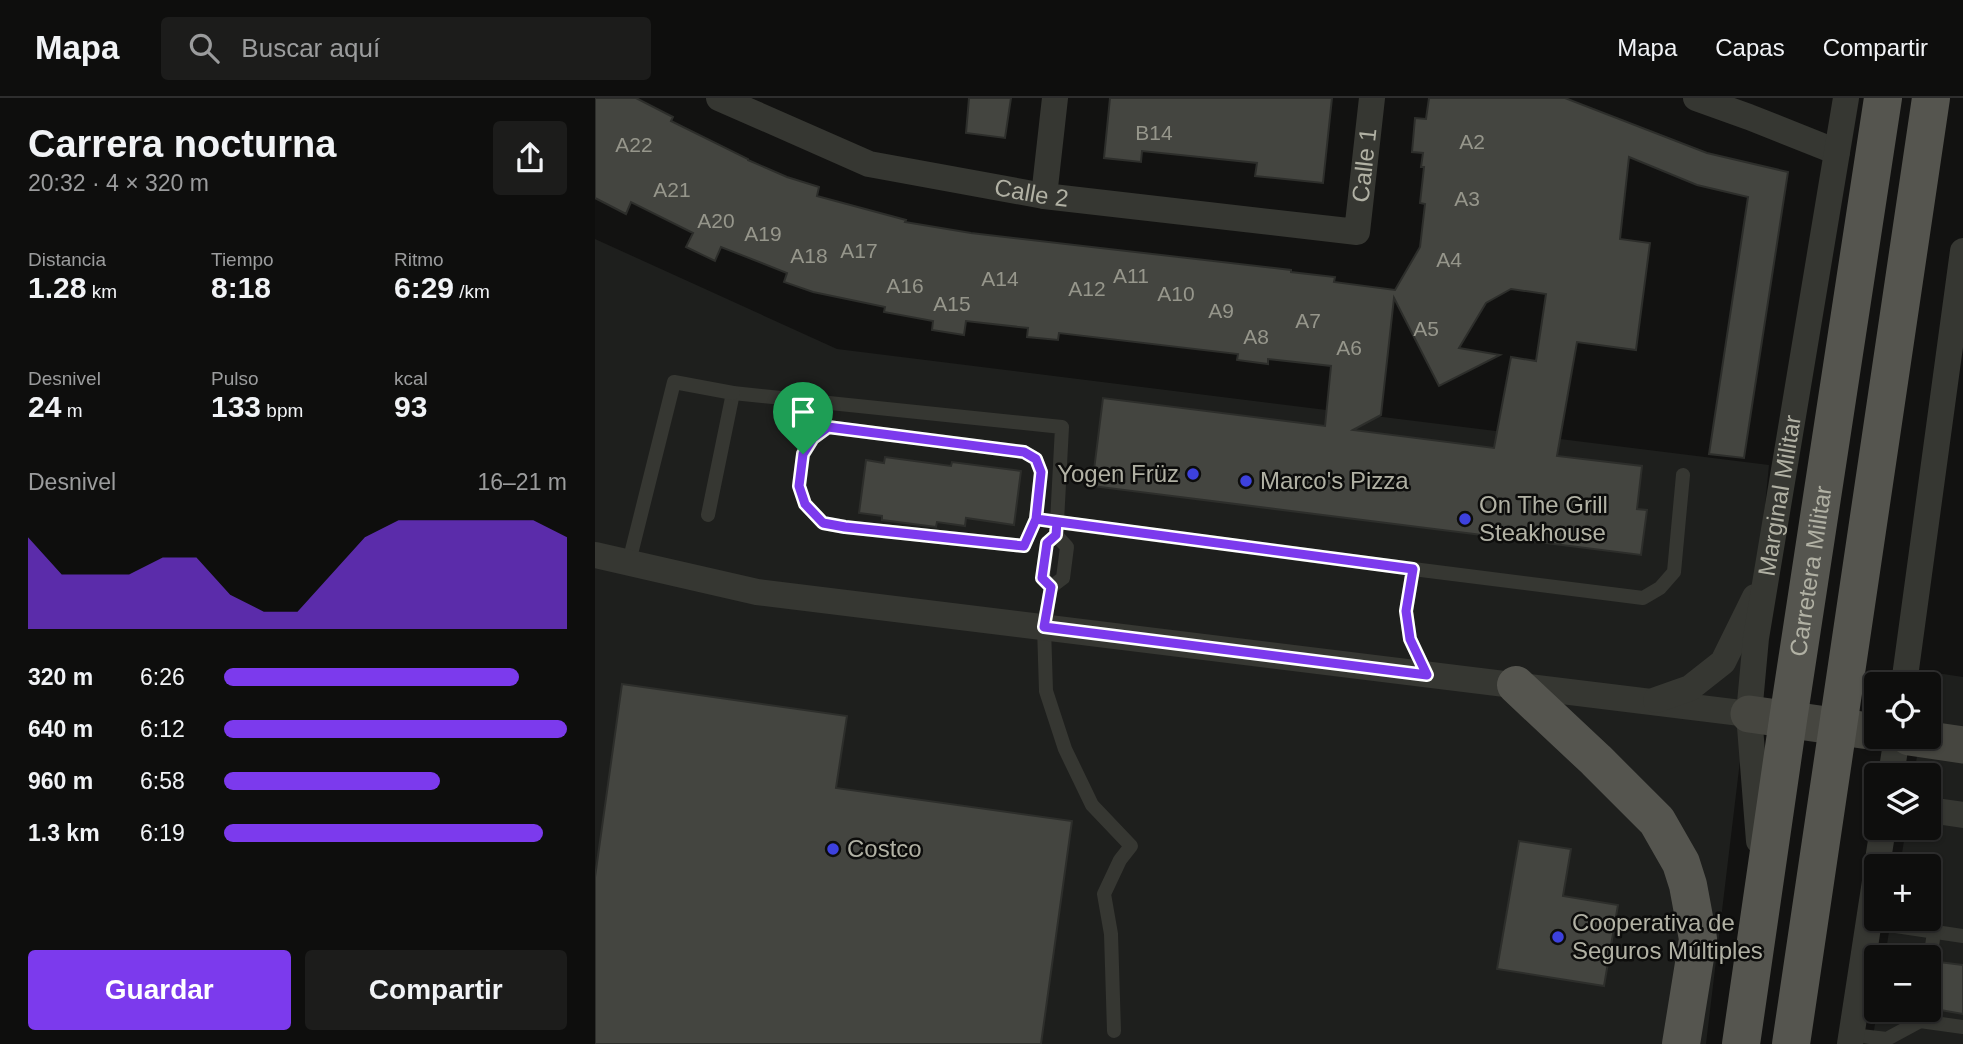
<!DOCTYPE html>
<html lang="es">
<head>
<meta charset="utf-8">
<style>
  :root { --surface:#0e0e0d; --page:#1c1c1b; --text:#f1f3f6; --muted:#9b9c9d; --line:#2e2e2e; --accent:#7c3aed }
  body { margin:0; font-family:Arial,sans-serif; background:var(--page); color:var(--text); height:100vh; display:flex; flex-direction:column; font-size:26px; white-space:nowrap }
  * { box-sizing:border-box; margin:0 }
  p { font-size:23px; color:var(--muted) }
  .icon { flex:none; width:38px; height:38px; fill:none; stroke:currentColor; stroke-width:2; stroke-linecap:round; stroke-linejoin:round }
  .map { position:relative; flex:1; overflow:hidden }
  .sheet { display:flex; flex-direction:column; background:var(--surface); width:595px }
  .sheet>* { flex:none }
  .tools { position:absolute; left:1269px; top:574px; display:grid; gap:14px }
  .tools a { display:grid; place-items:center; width:77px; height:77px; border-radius:7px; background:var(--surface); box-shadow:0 2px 5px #0004,0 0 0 2px var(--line); font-size:35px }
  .pin { position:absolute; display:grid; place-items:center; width:60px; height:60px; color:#fff; margin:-72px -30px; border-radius:50% 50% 50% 0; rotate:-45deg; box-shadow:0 0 7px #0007 }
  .pin .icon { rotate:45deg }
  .round { display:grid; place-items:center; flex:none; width:74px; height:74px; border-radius:7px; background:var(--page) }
  .head { display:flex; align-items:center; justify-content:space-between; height:119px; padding:0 28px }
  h1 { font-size:38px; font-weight:800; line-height:52px }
  .figures { display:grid; grid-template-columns:repeat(3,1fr); gap:10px; height:119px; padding:7px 28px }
  .figures div { display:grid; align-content:center }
  .figures b { font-size:30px; font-weight:800 }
  .figures small { font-size:19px; font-weight:400 }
  .figures p { font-size:19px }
  .chart { height:196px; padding:14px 28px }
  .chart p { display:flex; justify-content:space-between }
  .chart svg { width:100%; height:126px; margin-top:7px; fill:var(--accent); opacity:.7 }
  .action { display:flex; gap:14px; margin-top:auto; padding:14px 28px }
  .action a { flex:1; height:80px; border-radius:7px; background:var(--accent); color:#fff; font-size:28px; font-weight:800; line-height:80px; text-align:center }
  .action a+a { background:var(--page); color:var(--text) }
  ul { padding:0 28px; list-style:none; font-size:23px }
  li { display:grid; grid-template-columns:112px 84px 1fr; align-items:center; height:52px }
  li i { height:18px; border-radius:9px; background:var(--accent) }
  header { display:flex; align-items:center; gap:42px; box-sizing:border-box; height:98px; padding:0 35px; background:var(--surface); border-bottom:2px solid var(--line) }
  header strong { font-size:33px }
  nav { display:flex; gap:38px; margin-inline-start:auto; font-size:24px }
  .search { width:490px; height:63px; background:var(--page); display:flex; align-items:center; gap:18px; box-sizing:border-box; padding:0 24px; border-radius:7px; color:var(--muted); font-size:26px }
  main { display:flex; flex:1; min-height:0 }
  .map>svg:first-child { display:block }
  .built { fill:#1e1f1d }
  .building { fill:#444540; stroke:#2d2e2b; stroke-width:2; fill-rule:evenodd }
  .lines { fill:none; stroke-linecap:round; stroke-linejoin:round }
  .lane { stroke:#363732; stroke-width:14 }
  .street { stroke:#363732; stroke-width:26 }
  .secondary { stroke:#464640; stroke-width:37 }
  .primary { stroke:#55554f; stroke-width:38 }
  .route-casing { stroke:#fff; stroke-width:14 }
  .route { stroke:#7c3aed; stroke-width:9 }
  .poi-dot { fill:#3d41de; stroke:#0d0d0c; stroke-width:2.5 }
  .labels { text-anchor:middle; stroke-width:5; stroke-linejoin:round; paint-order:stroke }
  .number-label { font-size:21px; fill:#96968b }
  .street-label { font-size:24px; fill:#b1b1a4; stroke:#0d0d0c }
  .poi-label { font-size:24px; fill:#b1b1a4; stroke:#0d0d0c; text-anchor:start }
</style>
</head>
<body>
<header>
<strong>Mapa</strong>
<div class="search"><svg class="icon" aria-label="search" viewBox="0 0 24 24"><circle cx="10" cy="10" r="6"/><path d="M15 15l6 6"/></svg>Buscar aquí</div>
<nav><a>Mapa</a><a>Capas</a><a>Compartir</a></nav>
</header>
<main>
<section class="sheet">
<div class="head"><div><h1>Carrera nocturna</h1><p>20:32 · 4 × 320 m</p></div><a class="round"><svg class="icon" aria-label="share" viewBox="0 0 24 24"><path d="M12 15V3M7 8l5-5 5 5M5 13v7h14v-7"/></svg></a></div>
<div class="figures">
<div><p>Distancia</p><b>1.28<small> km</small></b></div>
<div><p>Tiempo</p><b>8:18</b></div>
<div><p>Ritmo</p><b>6:29<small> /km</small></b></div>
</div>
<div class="figures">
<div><p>Desnivel</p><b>24<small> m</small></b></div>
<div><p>Pulso</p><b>133<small> bpm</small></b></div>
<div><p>kcal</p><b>93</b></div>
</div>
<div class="chart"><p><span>Desnivel</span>16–21 m</p>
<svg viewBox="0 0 160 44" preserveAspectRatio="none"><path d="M0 44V12L10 25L20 25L30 25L40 19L50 19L60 32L70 38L80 38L90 25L100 12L110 6L120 6L130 6L140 6L150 6L160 12V44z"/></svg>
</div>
<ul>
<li><b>320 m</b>6:26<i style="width:86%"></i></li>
<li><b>640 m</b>6:12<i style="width:100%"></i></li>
<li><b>960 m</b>6:58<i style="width:63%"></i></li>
<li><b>1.3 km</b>6:19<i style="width:93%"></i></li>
</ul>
<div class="action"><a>Guardar</a><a>Compartir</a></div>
</section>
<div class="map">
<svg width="1368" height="946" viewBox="0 0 1368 946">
  <rect width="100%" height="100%" fill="#121211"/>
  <g class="built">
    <path d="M0,141L242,251L1174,367L1145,663L1111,946H0Z"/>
    <path d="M1335,574L1368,579V946H1277L1282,912H1334V859H1290L1296,821H1334V768H1305L1311,730H1334V677H1319L1325,639H1334L1333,586Z"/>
  </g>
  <g class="building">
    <path d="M0,0H41L78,19L76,23L153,61V62L192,79L224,89L222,98L311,122L310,124L376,135L696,172V174L740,179L739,184L800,192L825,149L830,106L825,105L829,69H826L828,55L817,54L820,20L831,21L834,0H970L1112,55L1193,74L1149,360L1114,356L1153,99L1102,87L1034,59L1025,141L1055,145L1041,252L982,244L962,358L1047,368L1042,411L1052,412L1046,457L497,388L508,300L730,328L736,268L673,261V266L642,262L643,256L464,235L463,242L432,239L433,230L371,223L369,237L337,232L338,223L289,214L290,209L218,194L189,184L192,175L126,149L120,163L91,149L98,135L36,104L31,116L0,100ZM916,191L951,196L941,263L916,259L899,350L758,332L786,317L799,200L844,288L905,257L864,250L891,205Z"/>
    <path d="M374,0H416L410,40L371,35Z"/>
    <path d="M515,0H737L728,85L660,78L662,65L547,53L546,64L509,60Z"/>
    <path d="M290,359L356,368L357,364L426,373L419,427L371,420L370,428L342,424L341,429L287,422V418L264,415L271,362L289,365Z"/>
    <path d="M27,586L252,618L241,690L477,723L446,946H0V779Z"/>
    <path d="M924,743L976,751L968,798L1023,807L1009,888L902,871Z"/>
    <path d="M1344,864L1368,867V916L1334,910V871H1339Z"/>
  </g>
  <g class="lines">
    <g class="lane">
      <path d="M233,329L429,354L441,361L446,374L441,421L429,448L250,429L228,425L210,406L204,388L208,357L218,340Z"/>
      <path d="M113,417L138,295L467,329L462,424L818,471L1048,500L1065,490L1079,474L1088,377"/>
      <path d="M441,421L462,424L461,437L452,445L448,480L456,489L468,480L472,449L461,437"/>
      <path d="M34,464L79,284L138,295"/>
      <path d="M818,471L811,513L815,541L832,577"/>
      <path d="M456,489L449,529L451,593L470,651L497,707L536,748L525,762L509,796L516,836L519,933"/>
      <path d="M1274,824L1368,838"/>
      <path d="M1335,862L1339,834"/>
      <path d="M1257,937L1292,941L1325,923L1368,929"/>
    </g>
    <g class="street">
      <path id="s1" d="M124,0L274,66L449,98L762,134L777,0"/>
      <path d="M1101,0L1154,19L1242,54"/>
      <path d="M449,98L460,0"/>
      <path d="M0,457L162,494L1154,616"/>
      <path d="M1309,586L1368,153"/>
      <path d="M1061,602L1095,590L1128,564L1160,499"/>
      <path d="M1296,677L1302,639"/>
      <path d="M1334,712L1368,717"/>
      <path id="s2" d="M1164,743L1154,616L1161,540L1251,0"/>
      <path d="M1282,768L1288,730"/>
      <path d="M1255,946L1281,777"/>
    </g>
    <g class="secondary">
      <path d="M1154,616L1281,634"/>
      <path d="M1314,639L1368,647"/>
    </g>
    <g class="primary">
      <path d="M921,587L1001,662L1062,723L1086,765L1093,787L1103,841L1086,946"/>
      <path id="s3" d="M1146,946L1193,622L1288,0"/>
      <path d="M1196,946L1336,0"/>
    </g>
  </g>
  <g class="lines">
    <defs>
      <path id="route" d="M208,356L204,388L210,406L228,425L250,429L429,448L441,421L462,424L461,437L452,445L447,480L456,489L449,529L832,577L815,541L811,513L818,471L441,421L446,374L441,361L429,354L233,329L218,340L208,356"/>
    </defs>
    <use href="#route" class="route-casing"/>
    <use href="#route" class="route"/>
  </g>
  <g class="poi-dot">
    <circle cx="598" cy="376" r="7"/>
    <circle cx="651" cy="383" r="7"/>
    <circle cx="870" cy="421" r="7"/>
    <circle cx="238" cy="751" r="7"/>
    <circle cx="963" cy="839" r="7"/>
  </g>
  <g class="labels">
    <g class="number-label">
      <text x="559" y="42">B14</text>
      <text x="877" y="51">A2</text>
      <text x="39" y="54">A22</text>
      <text x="77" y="99">A21</text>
      <text x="872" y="108">A3</text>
      <text x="121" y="130">A20</text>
      <text x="168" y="143">A19</text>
      <text x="264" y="160">A17</text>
      <text x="214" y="165">A18</text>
      <text x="854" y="169">A4</text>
      <text x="536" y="185">A11</text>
      <text x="405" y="188">A14</text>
      <text x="310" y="195">A16</text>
      <text x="492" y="198">A12</text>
      <text x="581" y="203">A10</text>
      <text x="357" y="213">A15</text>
      <text x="626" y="220">A9</text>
      <text x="713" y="230">A7</text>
      <text x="831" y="238">A5</text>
      <text x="661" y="246">A8</text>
      <text x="754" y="257">A6</text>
    </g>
    <g class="street-label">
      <text dy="8" stroke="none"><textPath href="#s1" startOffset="724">Calle 1</textPath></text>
      <text dy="8" stroke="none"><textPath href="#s1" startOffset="329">Calle 2</textPath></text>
      <text dy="8" stroke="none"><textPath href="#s2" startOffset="348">Marginal Militar</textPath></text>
      <text dy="8" stroke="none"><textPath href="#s3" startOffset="478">Carretera Militar</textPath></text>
    </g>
    <g class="poi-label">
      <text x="584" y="384" text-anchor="end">Yogen Früz</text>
      <text x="665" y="391">Marco's Pizza</text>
      <text x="884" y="415">On The Grill<tspan x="884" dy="28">Steakhouse</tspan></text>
      <text x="252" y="759">Costco</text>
      <text x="977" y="833">Cooperativa de<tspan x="977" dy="28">Seguros Múltiples</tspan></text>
    </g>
  </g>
</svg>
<div class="tools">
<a><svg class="icon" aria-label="locate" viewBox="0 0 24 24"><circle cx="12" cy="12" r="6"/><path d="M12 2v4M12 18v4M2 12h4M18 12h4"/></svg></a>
<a><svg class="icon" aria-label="layers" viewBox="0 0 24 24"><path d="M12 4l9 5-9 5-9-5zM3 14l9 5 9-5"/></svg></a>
<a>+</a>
<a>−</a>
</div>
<div class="pin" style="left:208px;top:356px;background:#1e9e55"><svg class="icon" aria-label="arrive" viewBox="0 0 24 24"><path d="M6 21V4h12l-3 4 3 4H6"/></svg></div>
</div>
</main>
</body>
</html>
